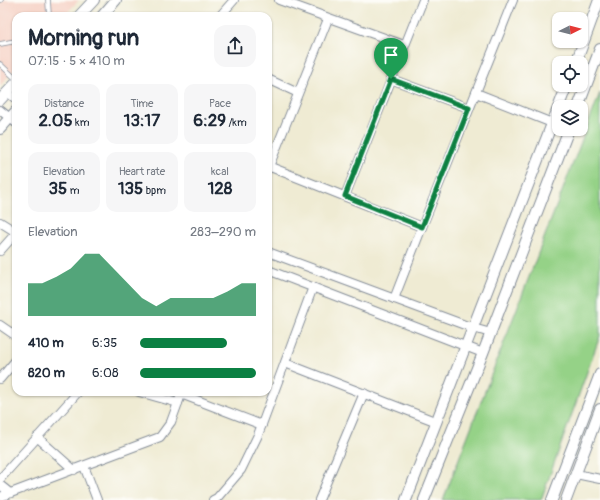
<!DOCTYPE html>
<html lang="en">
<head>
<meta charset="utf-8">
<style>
  :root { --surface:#fff; --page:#f6f6f7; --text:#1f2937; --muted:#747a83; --accent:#0b8043 }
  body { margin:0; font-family:Pangolin,sans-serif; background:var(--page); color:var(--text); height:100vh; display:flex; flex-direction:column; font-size:15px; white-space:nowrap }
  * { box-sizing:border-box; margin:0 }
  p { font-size:13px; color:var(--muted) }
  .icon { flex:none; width:22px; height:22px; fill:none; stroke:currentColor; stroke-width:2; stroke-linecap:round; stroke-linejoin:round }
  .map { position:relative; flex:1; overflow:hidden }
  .side { position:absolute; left:12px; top:12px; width:260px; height:384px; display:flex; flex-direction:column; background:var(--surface); border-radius:12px; box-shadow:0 1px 3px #0004 }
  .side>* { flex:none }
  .needle { width:26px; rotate:84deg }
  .fabs { position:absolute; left:552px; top:12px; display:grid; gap:8px }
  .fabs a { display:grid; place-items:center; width:36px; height:36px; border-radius:8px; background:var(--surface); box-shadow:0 1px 3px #0004; font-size:20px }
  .pin { position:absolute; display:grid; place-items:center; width:34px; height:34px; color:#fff; margin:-41px -17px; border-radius:50% 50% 50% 0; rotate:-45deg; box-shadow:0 0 4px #0007 }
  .pin .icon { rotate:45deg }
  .round { display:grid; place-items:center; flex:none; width:42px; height:42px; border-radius:12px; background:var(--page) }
  .head { display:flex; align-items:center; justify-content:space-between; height:68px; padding:0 16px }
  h1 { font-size:22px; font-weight:800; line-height:30px }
  .stats { display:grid; grid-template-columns:repeat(3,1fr); gap:6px; height:68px; padding:4px 16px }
  .stats div { display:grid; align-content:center; border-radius:10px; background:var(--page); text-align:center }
  .stats b { font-size:17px; font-weight:800 }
  .stats small { font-size:11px; font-weight:400 }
  .stats p { font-size:11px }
  .chart { height:112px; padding:8px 16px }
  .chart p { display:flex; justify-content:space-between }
  .chart svg { width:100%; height:72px; margin-top:4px; fill:var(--accent); opacity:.7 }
  ul { padding:0 16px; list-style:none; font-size:13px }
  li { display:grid; grid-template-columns:64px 48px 1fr; align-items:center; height:30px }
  li i { height:10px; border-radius:5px; background:var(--accent) }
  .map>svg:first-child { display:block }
  .built { fill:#f6d1c5 }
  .green { fill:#95d287; stroke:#588072 }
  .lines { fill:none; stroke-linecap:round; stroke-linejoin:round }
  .service-casing { stroke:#858d98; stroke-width:5.5 }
  .minor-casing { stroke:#858d98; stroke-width:10 }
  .tertiary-casing { stroke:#858d98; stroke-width:12 }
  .service { stroke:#fff; stroke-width:4 }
  .minor { stroke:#fff; stroke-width:8 }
  .tertiary { stroke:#fff; stroke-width:10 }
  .route-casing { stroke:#fff; stroke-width:8 }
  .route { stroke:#0b8043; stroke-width:5 }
</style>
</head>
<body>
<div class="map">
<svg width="600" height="500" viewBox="0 0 600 500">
  <rect width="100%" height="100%" fill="#fdfcf7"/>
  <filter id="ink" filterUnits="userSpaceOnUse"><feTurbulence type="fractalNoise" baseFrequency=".025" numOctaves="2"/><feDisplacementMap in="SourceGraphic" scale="8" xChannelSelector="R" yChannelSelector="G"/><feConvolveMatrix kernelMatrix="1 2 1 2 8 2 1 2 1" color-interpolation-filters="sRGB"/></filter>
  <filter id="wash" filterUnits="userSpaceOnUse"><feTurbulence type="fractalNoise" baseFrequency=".012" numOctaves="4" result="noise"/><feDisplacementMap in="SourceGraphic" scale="16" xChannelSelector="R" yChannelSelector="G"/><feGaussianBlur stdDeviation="0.9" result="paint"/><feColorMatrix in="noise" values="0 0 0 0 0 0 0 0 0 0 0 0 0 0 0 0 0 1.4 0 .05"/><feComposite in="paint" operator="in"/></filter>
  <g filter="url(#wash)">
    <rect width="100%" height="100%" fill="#efebd3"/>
    <path class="built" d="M0,0H79L64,16H16V68L0,86Z"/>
    <path class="green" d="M600,93V336L541,500H443Z"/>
  </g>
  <g filter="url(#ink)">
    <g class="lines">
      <defs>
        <g id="service">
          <path d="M0,0H1"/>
          <path d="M48,0L49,16"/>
          <path d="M0,44L16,41"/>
          <path d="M0,64L16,79"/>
        </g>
        <g id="minor">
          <path d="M279,0L404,45"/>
          <path d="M220,16L234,0"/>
          <path d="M268,79L298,93"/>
          <path d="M391,79L469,108"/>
          <path d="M7,92L16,99"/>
          <path d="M476,93L552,123"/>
          <path d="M0,110L16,123"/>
          <path d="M268,166L422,227"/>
          <path d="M268,169L328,19"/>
          <path d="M345,196L423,0"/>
          <path d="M0,222L16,232"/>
          <path d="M0,251L16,233"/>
          <path d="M268,252L473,328L491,333"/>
          <path d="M268,270L483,353"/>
          <path d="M394,299L422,227L513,0"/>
          <path d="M0,325L16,336"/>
          <path d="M285,363L437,422"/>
          <path d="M0,379L16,360"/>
          <path d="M139,392L178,403"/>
          <path d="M181,394L262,425"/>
          <path d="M37,437L74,470"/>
          <path d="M84,466L97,500"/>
          <path d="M576,474L600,479"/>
          <path d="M0,479L78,392"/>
          <path d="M0,485L10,493"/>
          <path d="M0,497L160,437L171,422L182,392"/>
          <path d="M213,500L217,498L241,470L258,435L313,287"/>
          <path d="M319,500L364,393"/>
        </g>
        <g id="tertiary">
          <path d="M79,16L94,0"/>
          <path d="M102,16L116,0"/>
          <path d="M576,63L599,0"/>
          <path d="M0,100L16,83"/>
          <path d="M578,107L600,49"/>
          <path d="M0,129L16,111"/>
          <path d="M406,500L567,85"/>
          <path d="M424,500L483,353L569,129"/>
          <path d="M552,500L600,374"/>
          <path d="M566,500L600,409"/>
        </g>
      </defs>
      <use href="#service" class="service-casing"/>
      <use href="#minor" class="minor-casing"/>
      <use href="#tertiary" class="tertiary-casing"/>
      <use href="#service" class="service"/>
      <use href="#minor" class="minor"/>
      <use href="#tertiary" class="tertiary"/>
    </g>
  </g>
  <g class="lines" filter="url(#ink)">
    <defs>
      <path id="route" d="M391,79L469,108L422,227L345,196Z"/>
    </defs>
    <use href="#route" class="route-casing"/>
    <use href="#route" class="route"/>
  </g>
</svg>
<div class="fabs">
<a><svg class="needle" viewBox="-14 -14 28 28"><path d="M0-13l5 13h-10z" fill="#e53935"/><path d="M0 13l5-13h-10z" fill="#747a83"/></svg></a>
<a><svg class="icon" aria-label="locate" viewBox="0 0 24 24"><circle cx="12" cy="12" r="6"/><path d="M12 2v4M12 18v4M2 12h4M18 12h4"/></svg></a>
<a><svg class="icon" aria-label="layers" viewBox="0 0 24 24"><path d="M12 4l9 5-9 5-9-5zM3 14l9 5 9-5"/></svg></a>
</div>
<div class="pin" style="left:391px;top:79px;background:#1e9e55"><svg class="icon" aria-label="arrive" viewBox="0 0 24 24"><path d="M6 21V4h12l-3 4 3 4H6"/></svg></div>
<section class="side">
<div class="head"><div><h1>Morning run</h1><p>07:15 · 5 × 410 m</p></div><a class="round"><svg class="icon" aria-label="share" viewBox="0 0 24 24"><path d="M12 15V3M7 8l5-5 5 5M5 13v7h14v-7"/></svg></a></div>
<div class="stats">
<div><p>Distance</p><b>2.05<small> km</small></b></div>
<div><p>Time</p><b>13:17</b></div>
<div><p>Pace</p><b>6:29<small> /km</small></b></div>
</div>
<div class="stats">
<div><p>Elevation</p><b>35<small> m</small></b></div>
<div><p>Heart rate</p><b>135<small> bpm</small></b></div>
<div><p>kcal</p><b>128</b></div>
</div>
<div class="chart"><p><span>Elevation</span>283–290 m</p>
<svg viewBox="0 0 160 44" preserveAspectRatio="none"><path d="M0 44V24L10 24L20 20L30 15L40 6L50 6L60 15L70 24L80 33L90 38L100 33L110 33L120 33L130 33L140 29L150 24L160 24V44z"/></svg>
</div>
<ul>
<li><b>410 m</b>6:35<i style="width:75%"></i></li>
<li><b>820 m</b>6:08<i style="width:100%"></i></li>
</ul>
</section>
</div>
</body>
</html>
